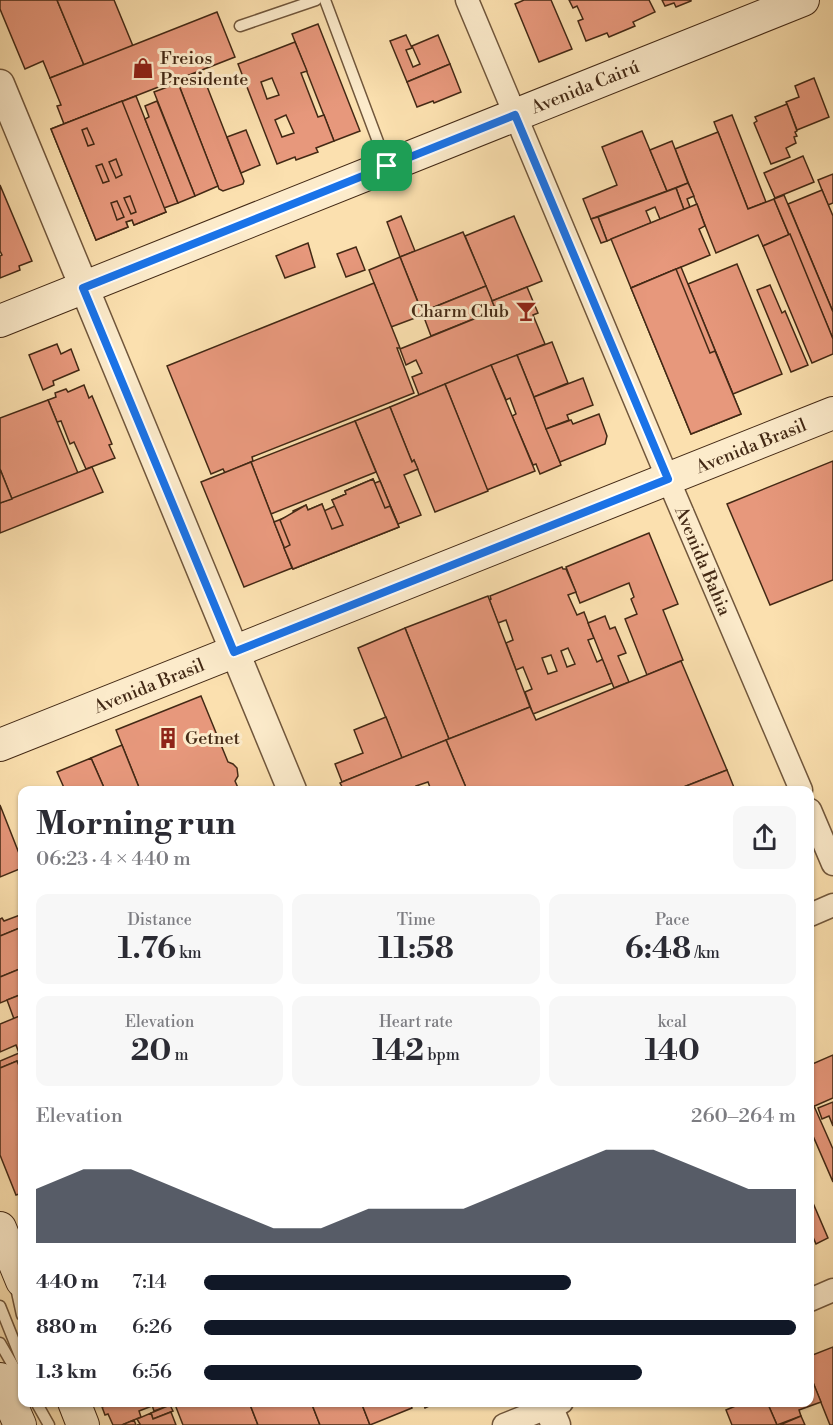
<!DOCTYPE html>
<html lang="en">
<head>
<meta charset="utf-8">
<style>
  :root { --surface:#fff; --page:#f7f7f7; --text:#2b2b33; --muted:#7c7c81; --accent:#111827 }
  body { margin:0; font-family:"Libre Bodoni",serif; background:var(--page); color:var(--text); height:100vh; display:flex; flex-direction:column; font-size:22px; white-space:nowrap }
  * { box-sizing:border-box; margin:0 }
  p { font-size:20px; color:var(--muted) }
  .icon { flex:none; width:33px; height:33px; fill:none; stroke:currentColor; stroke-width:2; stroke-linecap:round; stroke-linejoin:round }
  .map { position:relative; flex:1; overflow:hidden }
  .sheet { position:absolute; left:18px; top:786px; width:796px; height:621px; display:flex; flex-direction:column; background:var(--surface); border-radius:12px; box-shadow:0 2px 4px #0004 }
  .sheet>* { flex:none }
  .pin { position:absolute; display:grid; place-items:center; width:51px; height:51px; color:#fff; margin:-26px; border-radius:12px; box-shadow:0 3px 9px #0006 }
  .round { display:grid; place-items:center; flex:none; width:63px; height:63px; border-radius:12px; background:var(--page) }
  .summary { display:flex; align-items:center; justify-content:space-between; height:102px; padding:0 18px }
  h1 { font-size:33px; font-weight:700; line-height:45px }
  .figures { display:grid; grid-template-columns:repeat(3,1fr); gap:9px; height:102px; padding:6px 18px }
  .figures div { display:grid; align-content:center; border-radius:12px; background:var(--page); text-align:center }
  .figures b { font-size:30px; font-weight:700 }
  .figures small { font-size:16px; font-weight:400 }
  .figures p { font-size:16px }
  .chart { height:168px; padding:12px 18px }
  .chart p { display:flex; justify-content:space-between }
  .chart svg { width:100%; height:108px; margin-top:6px; fill:var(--accent); opacity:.7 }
  ul { padding:0 18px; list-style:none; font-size:20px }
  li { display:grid; grid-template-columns:96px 72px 1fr; align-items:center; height:45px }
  li i { height:15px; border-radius:8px; background:var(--accent) }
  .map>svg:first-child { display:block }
  .building { fill:#e7987c; stroke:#432915; stroke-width:1.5; fill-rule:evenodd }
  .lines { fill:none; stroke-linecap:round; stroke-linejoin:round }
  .service-casing { stroke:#71573c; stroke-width:13 }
  .minor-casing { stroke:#71573c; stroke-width:25 }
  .tertiary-casing { stroke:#71573c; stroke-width:31 }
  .secondary-casing { stroke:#432915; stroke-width:34 }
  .service { stroke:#fcebcb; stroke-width:10 }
  .minor { stroke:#fcebcb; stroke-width:22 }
  .tertiary { stroke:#fcebcb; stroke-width:28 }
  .secondary { stroke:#fcebcb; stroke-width:32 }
  .route-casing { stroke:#fff; stroke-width:12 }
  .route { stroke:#1a73e8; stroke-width:8 }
  .labels { text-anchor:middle; stroke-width:6; stroke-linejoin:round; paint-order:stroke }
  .poi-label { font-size:18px; fill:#432915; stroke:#fcebcb; text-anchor:start }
  .street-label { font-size:18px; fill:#432915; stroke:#fcebcb }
</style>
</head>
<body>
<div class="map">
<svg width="833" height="1425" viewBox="0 0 833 1425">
  <rect width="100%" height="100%" fill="#fbe0af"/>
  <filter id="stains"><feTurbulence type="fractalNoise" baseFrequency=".00333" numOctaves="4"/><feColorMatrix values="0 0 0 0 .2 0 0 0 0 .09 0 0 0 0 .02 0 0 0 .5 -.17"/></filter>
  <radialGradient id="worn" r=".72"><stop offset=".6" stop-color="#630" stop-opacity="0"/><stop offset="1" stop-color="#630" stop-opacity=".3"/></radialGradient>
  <g class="building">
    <path d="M0,0H57L84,65L50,78L43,61L25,69L0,9Z"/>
    <path d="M57,0H114L133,46L84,65Z"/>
    <path d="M524,0H551L572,49L539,62L515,4Z"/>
    <path d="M569,0H649L655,12L633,22L635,26L609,37L607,33L586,41L578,21L583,19L577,6L573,8Z"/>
    <path d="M662,0H691V1L676,7L674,3L665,6Z"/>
    <path d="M217,12L235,57L64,124L57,106L61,105L50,78Z"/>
    <path d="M318,24L360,131L334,141L292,34Z"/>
    <path d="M406,35L412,48L406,50L413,67L420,64L412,46L438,35L450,64L407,82L390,41Z"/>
    <path d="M295,42L307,71L301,73L318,117L324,115L334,141L316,148L318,152L296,160L295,157L277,164L238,64ZM272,78L279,95L267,99L261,82ZM286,115L294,133L282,137L275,120Z"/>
    <path d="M450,64L461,92L434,103L433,101L417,107L407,82Z"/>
    <path d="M201,71L244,181L243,184L223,191L219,189L177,80Z"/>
    <path d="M814,78L829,117L797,130L786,102L799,97L795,86Z"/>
    <path d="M178,83L218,186L195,196L154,92Z"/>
    <path d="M136,96L178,203L164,208L166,212L134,225L132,220L126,222L128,227L96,240L51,129Z"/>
    <path d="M122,101L166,212L134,225L132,220L126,222L128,227L96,240L51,129ZM87,128L94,144L88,146L82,130ZM116,159L122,175L116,178L109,162ZM102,164L109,181L103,183L96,166ZM130,196L136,212L131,214L124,198ZM117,201L124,217L117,220L111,203Z"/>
    <path d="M157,101L195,196L178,203L145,119L149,117L145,106Z"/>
    <path d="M787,104L797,131L795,132L797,136L794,137L796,143L786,148L790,157L771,164L754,123L757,121L755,117Z"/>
    <path d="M732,115L766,202L748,209L714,122Z"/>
    <path d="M246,130L260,165L241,173L227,137Z"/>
    <path d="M642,131L667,191L591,219L583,199L617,185L602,147Z"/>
    <path d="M718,132L748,209L774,199L789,235L763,246L758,235L716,253L675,149Z"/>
    <path d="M672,141L688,183L667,191L650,150Z"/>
    <path d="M803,156L814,182L775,198L764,173Z"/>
    <path d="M833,174V203L828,205L818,180Z"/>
    <path d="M688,183L694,196L687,199L690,207L684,210L676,188Z"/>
    <path d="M0,185L32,261L19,266L20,270L0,278V256L2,255L0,251Z"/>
    <path d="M676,188L684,210L660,219L655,207L646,211L651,223L607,241L598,217Z"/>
    <path d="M822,190L833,216V312L788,204Z"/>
    <path d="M784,195L833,312V339L774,199Z"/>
    <path d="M697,204L705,226L699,229L710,255L631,288L611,239Z"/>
    <path d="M401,216L415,251L400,257L387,222Z"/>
    <path d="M514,216L542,281L492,301L465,236Z"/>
    <path d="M598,217L607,241L601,243L591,219Z"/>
    <path d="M463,232L486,286L422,312L400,257Z"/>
    <path d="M790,234L833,339V354L812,363L763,246Z"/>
    <path d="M308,243L315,267L285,278L276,256Z"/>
    <path d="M356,247L365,270L346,277L337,254Z"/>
    <path d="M400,257L423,315L391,327L369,270Z"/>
    <path d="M737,264L782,374L733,394L688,284Z"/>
    <path d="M681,267L741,414L691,434L631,288Z"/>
    <path d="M676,269L710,353L715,351L741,414L691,434L631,288Z"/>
    <path d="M374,283L400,348H397L414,393L252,457L253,461L225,473L223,469L211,474L167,366Z"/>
    <path d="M770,285L782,313L785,311L808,365L791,372L757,290Z"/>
    <path d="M486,286L496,310L431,336L422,312Z"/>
    <path d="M527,287L538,313L533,315L545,344L419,395L412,377L422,373L416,360L406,365L400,349L496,310L492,301Z"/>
    <path d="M552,342L568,383L534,397L517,355Z"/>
    <path d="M57,344L61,354L71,349L79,370L53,381L54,385L43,390L29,355Z"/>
    <path d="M517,355L561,465L540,474L536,464L533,465L512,416L516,414L510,398L506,400L491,365Z"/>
    <path d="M491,365L535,471L487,490L445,384Z"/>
    <path d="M583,378L593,405L567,415L569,420L546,429L534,397Z"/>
    <path d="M445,384L488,491L435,512L414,460L412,462L390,407Z"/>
    <path d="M84,385L89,398L92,396L112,444L109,445L115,458L86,469L74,442L70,444L61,421L57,422L48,400L56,397L55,393L66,389L68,392Z"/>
    <path d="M48,400L78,473L12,499L0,469V418Z"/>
    <path d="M390,407L412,462L414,460L418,469L404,475L421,515L398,524L355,421Z"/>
    <path d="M599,414L607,436L605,444L560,462L546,429L571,420L573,424Z"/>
    <path d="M355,421L376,472L271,514L251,462Z"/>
    <path d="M833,461V580L770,605L727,504Z"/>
    <path d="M251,462L292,568L244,587L201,482Z"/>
    <path d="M92,467L103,492L0,533V503Z"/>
    <path d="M0,469L12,499L0,503Z"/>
    <path d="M373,479L375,483L380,481L399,527L293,569L274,522L294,514L293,511L306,505L308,510L322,504L324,511L335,506L332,500L346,494L345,491Z"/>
    <path d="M373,479L385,508L390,506L399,527L293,569L284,548L290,545L280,520L306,505L308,510L322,504L332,529L343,525L332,500L346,494L345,491Z"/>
    <path d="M649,533L678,604L663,610L683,660L647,675L625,619L637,614L631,599L634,597L629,583L580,603L566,567Z"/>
    <path d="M562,567L563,569H566L576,592L568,595L577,615L584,612L594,638L588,640L597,662L603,659L612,683L533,714L525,692L532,689L523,667L516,670L506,643L513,640L506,620L498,623L489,600L491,599L490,596ZM568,648L575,664L567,667L561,651ZM551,655L557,671L548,674L542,658Z"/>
    <path d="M488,596L530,707L449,739L405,628Z"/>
    <path d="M605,616L610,629L615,627L626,653L618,656L629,682L614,688L588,623Z"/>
    <path d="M405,628L449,739L402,758L358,648Z"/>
    <path d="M681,661L727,770L676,790H467L446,740L530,707L536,720Z"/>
    <path d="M201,696L228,762L233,764L237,768L238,776L235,781L239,790H140L116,730Z"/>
    <path d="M386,717L402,758L342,782L335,764L363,753L354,730Z"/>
    <path d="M446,740L467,790H431L428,782L416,786L418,790H344L340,783L342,782Z"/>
    <path d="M122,745L140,790H105L91,758Z"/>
    <path d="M91,758L105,790H65L57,772Z"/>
    <path d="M727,770L735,790H676Z"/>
    <path d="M0,805L22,861V868L0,877Z"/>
    <path d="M20,915L22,927L0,936V919L2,918L4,921Z"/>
    <path d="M22,927V968L0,977V936Z"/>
    <path d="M22,968V994L0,1003V977Z"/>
    <path d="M22,994V1015L14,1019L7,1000Z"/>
    <path d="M22,1015V1051L19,1053L16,1045L0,1052V1024Z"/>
    <path d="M19,1053L22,1062V1073L17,1061L0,1068V1061Z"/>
    <path d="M833,1055V1098L810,1108V1065Z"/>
    <path d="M17,1061L22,1073V1193L16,1195L0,1155V1068Z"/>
    <path d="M833,1102V1126L829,1116L822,1119L818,1108Z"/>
    <path d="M814,1106L833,1149V1182L810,1129V1108Z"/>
    <path d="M810,1196L828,1238L816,1244L810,1230Z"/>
    <path d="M833,1347V1425H830L810,1375V1356Z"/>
    <path d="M810,1375L821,1402L799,1410L801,1416L777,1425L767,1402H810Z"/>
    <path d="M103,1402H151L152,1406L139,1411L141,1417L122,1425H113L108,1414L105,1415L102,1407L105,1406Z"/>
    <path d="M151,1402H167L168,1406L154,1411Z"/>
    <path d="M174,1402H249L258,1425H183Z"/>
    <path d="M249,1402H311L320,1425H258Z"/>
    <path d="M311,1402H361L370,1425H320Z"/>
    <path d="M361,1402H410L412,1408L370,1425Z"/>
    <path d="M423,1402H438L425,1408Z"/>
    <path d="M745,1402H767L777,1425H732L726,1410Z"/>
    <path d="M170,1405L173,1411L153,1419L151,1413Z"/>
    <path d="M171,1412L176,1425H137L140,1424L137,1419L151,1413L153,1419Z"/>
    <path d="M801,1416L805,1425H780Z"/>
    <path d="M134,1420L136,1425H122Z"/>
  </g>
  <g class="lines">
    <defs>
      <g id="service">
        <path d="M325,0L386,163"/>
        <path d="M240,26L316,0"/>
        <path d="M15,1283L22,1315"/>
        <path d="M0,1306L22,1361"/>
        <path d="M0,1343L22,1381"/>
        <path d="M36,1402L49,1425"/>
      </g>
      <g id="minor">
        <path d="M467,0L668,479L801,790"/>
        <path d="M810,810L833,864"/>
        <path d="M810,915L833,905"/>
        <path d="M810,1300L833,1290"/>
        <path d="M504,1425L562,1402"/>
      </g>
      <g id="tertiary">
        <path d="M0,84L292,790"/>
        <path d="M546,1402L556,1425"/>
      </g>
      <g id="secondary">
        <path d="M0,321L803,0"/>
        <path d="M0,745L833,413"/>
        <path d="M0,1228L22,1281"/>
        <path d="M0,1379L20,1425"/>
        <path d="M74,1402L83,1425"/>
      </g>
    </defs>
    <use href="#service" class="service-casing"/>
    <use href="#minor" class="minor-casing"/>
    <use href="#tertiary" class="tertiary-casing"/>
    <use href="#secondary" class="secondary-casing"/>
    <use href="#service" class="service"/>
    <use href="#minor" class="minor"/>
    <use href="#tertiary" class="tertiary"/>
    <use href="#secondary" class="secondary"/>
  </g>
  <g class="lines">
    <defs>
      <path id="route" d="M515,115L668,479L234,652L83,288Z"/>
    </defs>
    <use href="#route" class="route-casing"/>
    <use href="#route" class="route"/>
  </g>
  <defs>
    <symbol id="shop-bare" viewBox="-9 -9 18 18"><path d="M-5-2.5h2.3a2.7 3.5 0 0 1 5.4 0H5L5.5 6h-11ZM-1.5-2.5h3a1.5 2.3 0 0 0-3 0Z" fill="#8f2418" stroke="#fcebcb" stroke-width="2.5" paint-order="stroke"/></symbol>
    <symbol id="bar-bare" viewBox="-9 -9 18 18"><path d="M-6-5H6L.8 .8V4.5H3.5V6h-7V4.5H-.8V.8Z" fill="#8f2418" stroke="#fcebcb" stroke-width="2.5" paint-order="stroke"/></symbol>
    <symbol id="building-bare" viewBox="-9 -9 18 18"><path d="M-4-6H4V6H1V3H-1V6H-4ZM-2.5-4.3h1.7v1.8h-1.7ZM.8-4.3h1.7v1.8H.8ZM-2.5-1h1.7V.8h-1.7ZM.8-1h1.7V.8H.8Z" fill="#8f2418" stroke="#fcebcb" stroke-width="2.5" paint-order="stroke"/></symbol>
  </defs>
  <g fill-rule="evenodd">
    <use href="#shop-bare" x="128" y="53" width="30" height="30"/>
    <use href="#bar-bare" x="511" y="296" width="30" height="30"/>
    <use href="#building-bare" x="153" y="723" width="30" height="30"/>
  </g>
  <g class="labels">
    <g class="poi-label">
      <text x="160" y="64">Freios<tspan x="160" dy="21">Presidente</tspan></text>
      <text x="509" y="317" text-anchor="end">Charm Club</text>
      <text x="185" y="744">Getnet</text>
    </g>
    <g class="street-label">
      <text transform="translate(585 87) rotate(-22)" y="6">Avenida Cairú</text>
      <text transform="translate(751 446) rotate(-22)" y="6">Avenida Brasil</text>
      <text transform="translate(703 561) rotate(67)" y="6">Avenida Bahia</text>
      <text transform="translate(149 686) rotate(-22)" y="6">Avenida Brasil</text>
    </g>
  </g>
  <rect width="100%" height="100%" filter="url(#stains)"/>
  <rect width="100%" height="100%" fill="url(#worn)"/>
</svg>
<div class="pin" style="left:387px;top:166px;background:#1e9e55"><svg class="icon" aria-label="arrive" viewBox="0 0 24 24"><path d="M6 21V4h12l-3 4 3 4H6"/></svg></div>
<section class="sheet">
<div class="summary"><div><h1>Morning run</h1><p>06:23 · 4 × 440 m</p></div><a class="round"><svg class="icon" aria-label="share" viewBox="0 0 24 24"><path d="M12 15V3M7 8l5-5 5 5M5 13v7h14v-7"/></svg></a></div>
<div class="figures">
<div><p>Distance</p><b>1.76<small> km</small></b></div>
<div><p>Time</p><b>11:58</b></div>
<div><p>Pace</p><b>6:48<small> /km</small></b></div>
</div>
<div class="figures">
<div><p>Elevation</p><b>20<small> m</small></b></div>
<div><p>Heart rate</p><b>142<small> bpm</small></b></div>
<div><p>kcal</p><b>140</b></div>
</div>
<div class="chart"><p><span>Elevation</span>260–264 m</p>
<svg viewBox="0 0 160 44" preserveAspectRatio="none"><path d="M0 44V22L10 14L20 14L30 22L40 30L50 38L60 38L70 30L80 30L90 30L100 22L110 14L120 6L130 6L140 14L150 22L160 22V44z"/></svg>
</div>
<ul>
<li><b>440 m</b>7:14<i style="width:62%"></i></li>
<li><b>880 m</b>6:26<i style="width:100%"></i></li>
<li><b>1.3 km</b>6:56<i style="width:74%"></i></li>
</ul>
</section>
</div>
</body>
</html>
